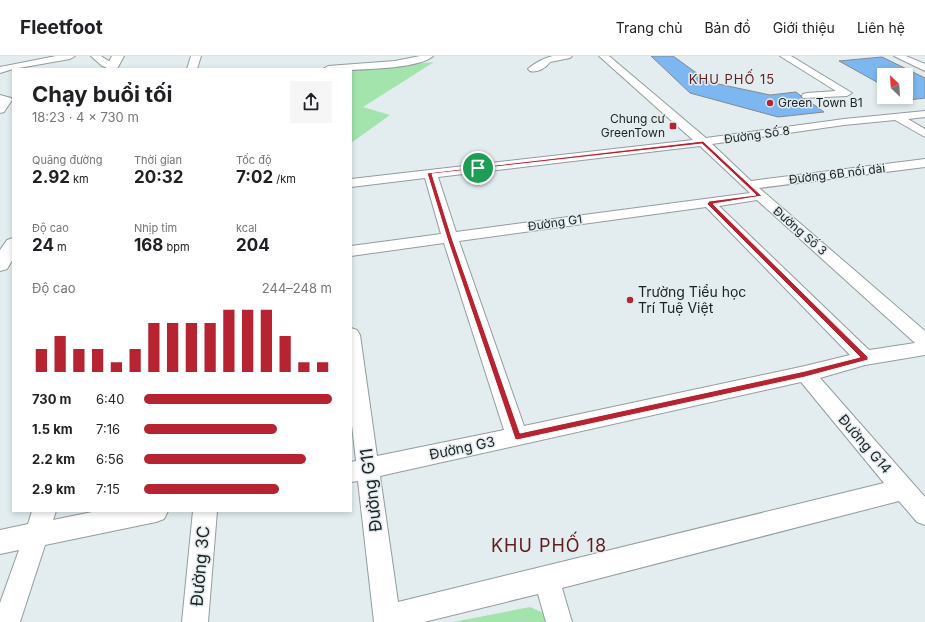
<!DOCTYPE html>
<html lang="vi">
<head>
<meta charset="utf-8">
<style>
  :root { --surface:#fff; --page:#f6f6f6; --text:#202124; --muted:#757577; --line:#e0e0e0; --accent:#b62432 }
  body { margin:0; font-family:Inter,sans-serif; background:var(--page); color:var(--text); height:100vh; display:flex; flex-direction:column; font-size:15px; white-space:nowrap }
  * { box-sizing:border-box; margin:0 }
  p { font-size:13px; color:var(--muted) }
  .icon { flex:none; width:22px; height:22px; fill:none; stroke:currentColor; stroke-width:2; stroke-linecap:round; stroke-linejoin:round }
  .map { position:relative; flex:1; overflow:hidden }
  .panel { position:absolute; left:12px; top:12px; width:340px; height:444px; display:flex; flex-direction:column; background:var(--surface); border-radius:0px; box-shadow:0 2px 6px #0003 }
  .panel>* { flex:none }
  .needle { width:26px; rotate:335deg }
  .fabs { position:absolute; left:877px; top:12px; display:grid; gap:8px }
  .fabs a { display:grid; place-items:center; width:36px; height:36px; border-radius:0px; background:var(--surface); box-shadow:0 2px 6px #0003; font-size:20px }
  .pin { position:absolute; display:grid; place-items:center; width:34px; height:34px; color:#fff; margin:-17px; border:2px solid #fff; border-radius:50%; box-shadow:0 1px 4px #0007 }
  .round { display:grid; place-items:center; flex:none; width:42px; height:42px; border-radius:0px; background:var(--page) }
  .headline { display:flex; align-items:center; justify-content:space-between; height:68px; padding:0 20px }
  h1 { font-size:22px; font-weight:700; line-height:30px }
  .figures { display:grid; grid-template-columns:repeat(3,1fr); gap:6px; height:68px; padding:4px 20px }
  .figures div { display:grid; align-content:center }
  .figures b { font-size:17px; font-weight:700 }
  .figures small { font-size:11px; font-weight:400 }
  .figures p { font-size:11px }
  .chart { height:112px; padding:8px 20px }
  .chart p { display:flex; justify-content:space-between }
  .chart svg { width:100%; height:72px; margin-top:4px; stroke:var(--accent); stroke-width:6 }
  ul { padding:0 20px; list-style:none; font-size:13px }
  li { display:grid; grid-template-columns:64px 48px 1fr; align-items:center; height:30px }
  li i { height:10px; border-radius:5px; background:var(--accent) }
  header { display:flex; align-items:center; gap:24px; box-sizing:border-box; height:56px; padding:0 20px; background:var(--surface); border-bottom:1px solid var(--line) }
  header strong { font-size:19px }
  nav { display:flex; gap:22px; margin-inline-start:auto; font-size:14px }
  .map>svg:first-child { display:block }
  .green { fill:#a2e4ac }
  .building { fill:#7cb7f1; stroke:#83898e }
  .lines { fill:none; stroke-linecap:round; stroke-linejoin:round }
  .street-casing { stroke:#939c9e; stroke-width:2 }
  .secondary-casing { stroke:#939c9e; stroke-width:2 }
  .street { fill:#fff; fill-rule:evenodd }
  .secondary { fill:#fff; fill-rule:evenodd }
  .route { fill:#b62432; stroke:#fff; fill-rule:evenodd }
  .poi-dot { fill:#b62432; stroke:#e3edef; stroke-width:1.5 }
  .labels { text-anchor:middle; stroke-width:3; stroke-linejoin:round; paint-order:stroke }
  .far-poi-label { font-size:12px; fill:#1c2021; stroke:#e3edef; text-anchor:start }
  .far-street-label { font-size:12px; fill:#1c2021; stroke:#e3edef }
  .far-neighbourhood-label { font-size:13px; letter-spacing:1px; fill:#621c1f; stroke:#e3edef }
  .poi-label { font-size:14px; fill:#1c2021; stroke:#e3edef; text-anchor:start }
  .street-label { font-size:14px; fill:#1c2021; stroke:#e3edef }
  .near-street-label { font-size:17px; fill:#1c2021; stroke:#e3edef }
  .near-neighbourhood-label { font-size:18px; letter-spacing:1px; fill:#621c1f; stroke:#e3edef }
</style>
</head>
<body>
<header>
<strong>Fleetfoot</strong>
<nav><a>Trang chủ</a><a>Bản đồ</a><a>Giới thiệu</a><a>Liên hệ</a></nav>
</header>
<div class="map">
<svg width="925" height="566" viewBox="0 0 925 566">
  <rect width="100%" height="100%" fill="#e3edef"/>
  <g class="green">
    <path d="M434,6L363,51L390,59L351,87V14Z"/>
    <path d="M530,551L546,558L551,566H453Z"/>
  </g>
  <g class="building">
    <path d="M651,0H673L709,26L770,39L796,36L801,40L802,43H806L824,56L778,61L690,37Z"/>
    <path d="M882,1L925,22V42L909,44L904,41H906V19H884V30L839,5Z"/>
  </g>
  <g class="lines">
    <defs>
      <g id="street">
        <path d="M56,0H75L70,3L13,13L0,17V11Z"/>
        <path d="M91,0H101C106,4 114,7 117,10L112,13L102,10Z"/>
        <path d="M191,0H201L197,13H187Z"/>
        <path d="M420,0H433C421,12 368,13 351,14V13H323L328,10L395,5Z"/>
        <path d="M553,0H572L570,2L550,6C546,12 537,17 530,15L528,13C533,8 546,1 553,0Z"/>
        <path d="M599,0H609L706,82L844,63L925,55V61L908,63L925,73V81L895,64L844,69L712,88L751,125L925,103V111L759,132L925,275V299L865,309L820,322L925,441V469L917,466L899,445L562,532L572,566H546L538,538L424,566H374L358,425L351,426V406L356,405L351,360V272L357,274L360,279L377,400L504,374L444,187L351,200V190L441,178L425,122L351,131V123L693,84ZM700,90L750,137L456,176L438,121ZM757,144L915,287L869,294L719,150ZM706,151L850,299L805,310L524,370L459,185ZM801,326L884,427L398,546L380,420Z"/>
        <path d="M780,0H791L852,37L847,40L803,42L802,40L803,38L807,37L836,35Z"/>
        <path d="M894,0H906L925,8V15Z"/>
        <path d="M0,39L11,42L12,44L4,56L0,57Z"/>
        <path d="M32,455H56L53,464L97,455H168L164,463L156,466L45,489L20,566H0V547L19,494L0,498V474L28,468Z"/>
        <path d="M193,455H217L208,566H182Z"/>
      </g>
      <g id="secondary">
        <path d="M112,0H124L117,13H105Z"/>
        <path d="M13,182V203L7,213L0,215V194L7,184Z"/>
      </g>
    </defs>
    <use href="#street" class="street-casing"/>
    <use href="#secondary" class="secondary-casing"/>
    <use href="#street" class="street"/>
    <use href="#secondary" class="secondary"/>
  </g>
  <path class="route" d="M703,85L762,140L713,148L868,301V304L805,321L517,384L515,383L447,182L427,117ZM702,88L756,139L709,145L707,148L860,301L805,315L520,377L452,182L432,118Z"/>
  <g class="poi-dot">
    <circle cx="770" cy="47" r="4"/>
    <rect x="669" y="66" width="8" height="8" rx="2"/>
    <circle cx="630" cy="244" r="4"/>
  </g>
  <g class="labels">
    <g class="far-poi-label">
      <text x="778" y="51">Green Town B1</text>
      <text x="665" y="67" text-anchor="end">Chung cư<tspan x="665" dy="14">GreenTown</tspan></text>
    </g>
    <g class="far-street-label">
      <text transform="translate(757 79) rotate(-8)" y="4">Đường Số 8</text>
      <text transform="translate(837 118) rotate(-7)" y="4">Đường 6B nối dài</text>
      <text transform="translate(555 167) rotate(-8)" y="4">Đường G1</text>
      <text transform="translate(800 175) rotate(41)" y="4">Đường Số 3</text>
    </g>
    <g class="far-neighbourhood-label">
      <text x="732" y="28">KHU PHỐ 15</text>
    </g>
    <g class="poi-label">
      <text x="638" y="241">Trường Tiểu học<tspan x="638" dy="16">Trí Tuệ Việt</tspan></text>
    </g>
    <g class="street-label">
      <text transform="translate(865 388) rotate(49)" y="5">Đường G14</text>
      <text transform="translate(462 392) rotate(-12)" y="5">Đường G3</text>
    </g>
    <g class="near-street-label">
      <text transform="translate(371 434) rotate(-97)" y="6">Đường G11</text>
      <text transform="translate(200 510) rotate(-85)" y="6">Đường 3C</text>
    </g>
    <g class="near-neighbourhood-label">
      <text x="549" y="496">KHU PHỐ 18</text>
    </g>
  </g>
</svg>
<div class="fabs">
<a><svg class="needle" viewBox="-14 -14 28 28"><path d="M0-13l5 13h-10z" fill="#e53935"/><path d="M0 13l5-13h-10z" fill="#757577"/></svg></a>
</div>
<div class="pin" style="left:478px;top:112px;background:#1e9e55"><svg class="icon" aria-label="arrive" viewBox="0 0 24 24"><path d="M6 21V4h12l-3 4 3 4H6"/></svg></div>
<section class="panel">
<div class="headline"><div><h1>Chạy buổi tối</h1><p>18:23 · 4 × 730 m</p></div><a class="round"><svg class="icon" aria-label="share" viewBox="0 0 24 24"><path d="M12 15V3M7 8l5-5 5 5M5 13v7h14v-7"/></svg></a></div>
<div class="figures">
<div><p>Quãng đường</p><b>2.92<small> km</small></b></div>
<div><p>Thời gian</p><b>20:32</b></div>
<div><p>Tốc độ</p><b>7:02<small> /km</small></b></div>
</div>
<div class="figures">
<div><p>Độ cao</p><b>24<small> m</small></b></div>
<div><p>Nhịp tim</p><b>168<small> bpm</small></b></div>
<div><p>kcal</p><b>204</b></div>
</div>
<div class="chart"><p><span>Độ cao</span>244–248 m</p>
<svg viewBox="0 0 160 44" preserveAspectRatio="none"><path d="M5 44V30M15 44V22M25 44V30M35 44V30M45 44V38M55 44V30M65 44V14M75 44V14M85 44V14M95 44V14M105 44V6M115 44V6M125 44V6M135 44V22M145 44V38M155 44V38"/></svg>
</div>
<ul>
<li><b>730 m</b>6:40<i style="width:100%"></i></li>
<li><b>1.5 km</b>7:16<i style="width:71%"></i></li>
<li><b>2.2 km</b>6:56<i style="width:86%"></i></li>
<li><b>2.9 km</b>7:15<i style="width:72%"></i></li>
</ul>
</section>
</div>
</body>
</html>
